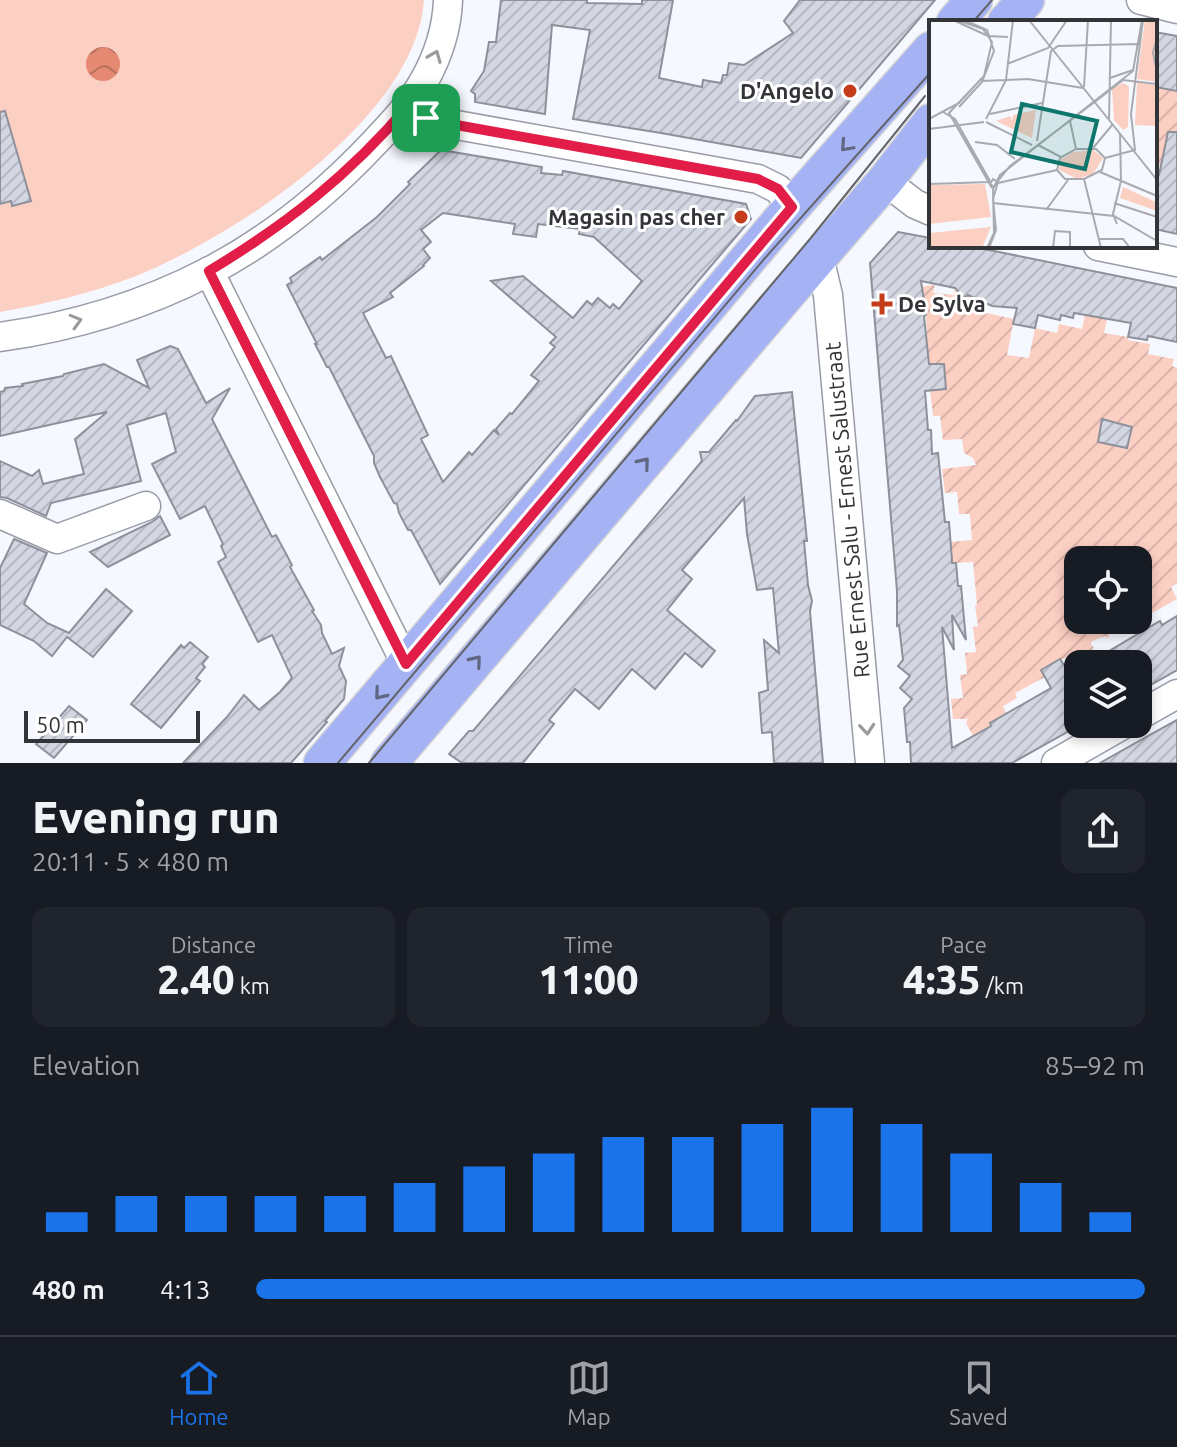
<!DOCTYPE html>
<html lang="en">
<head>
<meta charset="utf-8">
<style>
  :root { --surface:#171b24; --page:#20242c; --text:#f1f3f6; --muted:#9ea1a6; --line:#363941; --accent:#1a73e8 }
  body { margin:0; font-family:Ubuntu,sans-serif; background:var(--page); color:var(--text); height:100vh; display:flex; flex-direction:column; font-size:30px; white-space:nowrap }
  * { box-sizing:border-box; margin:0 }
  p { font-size:26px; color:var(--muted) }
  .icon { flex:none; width:44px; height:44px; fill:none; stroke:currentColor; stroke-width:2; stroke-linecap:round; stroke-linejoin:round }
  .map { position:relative; height:763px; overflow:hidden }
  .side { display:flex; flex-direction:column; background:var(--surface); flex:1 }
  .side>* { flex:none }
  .tools { position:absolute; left:1064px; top:546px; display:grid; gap:16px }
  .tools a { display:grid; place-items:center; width:88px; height:88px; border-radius:16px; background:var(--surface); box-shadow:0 4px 12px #0003; font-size:40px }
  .scale { position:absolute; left:24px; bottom:20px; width:176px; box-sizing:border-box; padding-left:8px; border:4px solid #323438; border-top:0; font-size:22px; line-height:28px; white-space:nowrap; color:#323438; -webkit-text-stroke:6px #fff; paint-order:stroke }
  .pin { position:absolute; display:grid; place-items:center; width:68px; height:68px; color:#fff; margin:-34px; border-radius:16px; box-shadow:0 4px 12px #0006 }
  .round { display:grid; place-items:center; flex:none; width:84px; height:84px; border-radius:16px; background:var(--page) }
  .head { display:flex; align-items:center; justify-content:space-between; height:136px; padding:0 32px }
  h1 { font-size:44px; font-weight:800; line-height:60px }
  .stats { display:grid; grid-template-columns:repeat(3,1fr); gap:12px; height:136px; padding:8px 32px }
  .stats div { display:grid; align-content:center; border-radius:16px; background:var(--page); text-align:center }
  .stats b { font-size:40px; font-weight:800 }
  .stats small { font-size:22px; font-weight:400 }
  .stats p { font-size:22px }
  .chart { height:224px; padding:16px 32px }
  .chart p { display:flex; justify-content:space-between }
  .chart svg { width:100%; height:144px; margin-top:8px; stroke:var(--accent); stroke-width:6 }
  ul { padding:0 32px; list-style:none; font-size:26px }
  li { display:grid; grid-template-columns:128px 96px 1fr; align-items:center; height:60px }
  li i { height:20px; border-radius:10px; background:var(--accent) }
  .menu { display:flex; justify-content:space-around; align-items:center; height:112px; border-top:2px solid var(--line); background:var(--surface); font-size:22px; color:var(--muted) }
  .menu a { display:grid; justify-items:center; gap:4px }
  .menu .active { color:var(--accent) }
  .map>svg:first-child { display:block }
  .green { fill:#fccfc3 }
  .garden { fill:url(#garden-furrows); fill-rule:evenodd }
  .water { fill:url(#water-waves) }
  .building { fill:url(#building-hatch); stroke:#8e919c; stroke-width:2; fill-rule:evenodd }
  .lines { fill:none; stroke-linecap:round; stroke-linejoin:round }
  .minor-casing { stroke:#999ca7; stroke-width:31 }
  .major-casing { stroke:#d6d6d7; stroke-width:39 }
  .minor { stroke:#fff; stroke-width:28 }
  .major { stroke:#a5b3f4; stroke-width:36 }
  .tram { stroke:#63656a; stroke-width:2 }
  .oneway { stroke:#989a9c }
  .oneway2 { stroke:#606783 }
  .route-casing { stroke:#fff; stroke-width:16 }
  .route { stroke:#e11d48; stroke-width:10 }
  .poi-dot { fill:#c53c1b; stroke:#fff; stroke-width:3 }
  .labels { text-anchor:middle; stroke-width:6; stroke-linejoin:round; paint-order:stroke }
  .poi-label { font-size:22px; font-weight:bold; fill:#323438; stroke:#fff; text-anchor:end }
  .street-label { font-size:22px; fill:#323438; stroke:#fff }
  .inset-road { fill:none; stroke:#a8aaaf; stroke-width:2 }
  .view { fill:#0f766e; fill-opacity:0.15; stroke:#0f766e; stroke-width:4 }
  .inset-edge { fill:none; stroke:#323438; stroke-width:4 }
</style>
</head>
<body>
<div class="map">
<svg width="1177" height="763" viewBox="0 0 1177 763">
  <defs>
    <pattern id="garden-furrows" width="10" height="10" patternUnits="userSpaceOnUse" patternTransform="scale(2)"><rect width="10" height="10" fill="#fccfc3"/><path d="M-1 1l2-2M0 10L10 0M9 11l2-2" fill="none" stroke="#d8b2a8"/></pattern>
    <pattern id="water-waves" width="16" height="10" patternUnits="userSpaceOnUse" patternTransform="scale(2)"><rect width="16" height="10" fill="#e58973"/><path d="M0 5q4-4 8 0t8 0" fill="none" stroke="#ba715f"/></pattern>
    <pattern id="building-hatch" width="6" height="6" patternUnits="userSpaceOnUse" patternTransform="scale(2)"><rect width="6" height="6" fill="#d3d7e2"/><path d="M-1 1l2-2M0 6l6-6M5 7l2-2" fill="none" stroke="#b6b9c3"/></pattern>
  </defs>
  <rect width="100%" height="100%" fill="#f6f8ff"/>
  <path class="green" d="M0,0H424C416,118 235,236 136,276C92,293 46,304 0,312Z"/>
  <g class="garden">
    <path d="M1155,87L1177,91V191L1162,166L1155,164Z"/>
    <path d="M935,285L933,293L954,295L955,288L964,298L977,288L973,310L1014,319L1007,355L1029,358L1035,328L1057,333L1059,324L1082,329L1085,315L1107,319L1104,333L1128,337V340L1150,344L1148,354L1174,359L1172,366L1177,368V583L1171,587L1177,599L1131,625C1123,621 1119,619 1111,623L1109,628V637L1106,638L1105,636L1092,641L1091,644L1094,648L1086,653L1083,649L1041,670L1045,677L1015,693L1017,698L1003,706L1006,713L990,722L991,726L973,736L966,723L968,719H953L951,699L963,698L960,675L967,674L965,653L976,652L973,627L978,626L975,606L977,605L973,562L952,563L950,542L972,540L970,514H959L957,492L945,493L942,469L976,465L973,458L964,453L962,439L943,440L940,416H933L930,390L946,389L944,364H928L926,315L917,287ZM1078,560H1138V620H1078Z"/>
  </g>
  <circle class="water" cx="103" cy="64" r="17"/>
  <g class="building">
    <path d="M501,0H587V3L642,4V0H673L659,78L702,87L703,80L721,83L723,75H727L729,63L744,65L793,33L784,21L800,0H935L801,158L661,133L573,119L590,30L552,25L545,114L475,102V94L471,91L484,71L489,42H496Z"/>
    <path d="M1155,32L1177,36V91L1155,87Z"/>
    <path d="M5,111L31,201L12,206L11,201L0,204V112Z"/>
    <path d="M1168,132H1177V234L1155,229V174L1159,175Z"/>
    <path d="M441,150L542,167L541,173L562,175L563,171L746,204L751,219L440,584L411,530H408L399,513L397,504L394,503L380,477L374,463V456L329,367H327L315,344H317L287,285L292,282L290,278L320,257L322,260L377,217L410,184L408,182ZM443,213L515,224L513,234L536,237L538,224L580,229L579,234L594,237L642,281L619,309L613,304L610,308L598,298L592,305L587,301L573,318L523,276L491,281L556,337L550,343L555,347L531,375L539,381L512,414L510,413L496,429L499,435L494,430L472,455L469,452L443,482L421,439L428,435L391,356L386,358L363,313L393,297L390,293L424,266L423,265L430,258L423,249L431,242L421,230Z"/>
    <path d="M898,232L931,238V246H969L1177,288V342L1148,336L1147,340L1128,337L1131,323L1074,313L1073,318L1061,315L1060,320L1038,315L1035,328L1013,324L1017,308L992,306L968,295L964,298L955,288L921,281L926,315L924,316L929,364H944L946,389L925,391L928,430H931L932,454L938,453L945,522H949L952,560V563H956L958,586H961L966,640L952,615L954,650L942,627L952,748L991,726L990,723L1051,688L1041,670L1060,659L1071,676L1078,672V726L1012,763H911L910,742H907L904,708L912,699L900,688L910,676L898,666L903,660L899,625L897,626V591L870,263Z"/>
    <path d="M170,346L178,349L206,403L230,388L212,419L272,537L276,535L292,565L290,567L314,610L312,611L321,625L322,633L332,654L344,648L339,666L346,681L344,699L325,721L327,722L291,763H183L227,717L244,695L259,710L280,692L292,678L272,635L258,642L218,562L226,557L221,546L223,544L205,506L180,519L152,464L176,452L166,413L127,425L141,481L51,503L46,516L7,498L0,497V461L32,476L39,470L43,484L84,474L75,439L107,412L0,436V392L4,391L5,388L23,386L22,384L63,376L64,374L104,364L149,388L137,360Z"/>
    <path d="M792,392L807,541H804L808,585L812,601L810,611L823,763H774L772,732L762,733L759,693L768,690L764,640L779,653L773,588L757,590L747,534L744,498L682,570L692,579L667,610L715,651L702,667L685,653L655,689L632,669L599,709L575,689L549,720L554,724L523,763H462L449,754L469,731H473L682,485L702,461L700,452H709L736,420L737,421L755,396Z"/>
    <path d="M1102,419L1132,427L1127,448L1098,442Z"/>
    <path d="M160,516L170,535L108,567L90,552L152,522Z"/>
    <path d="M14,539L47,553L24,604L47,623L69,633L106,589L132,611L93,657L67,637L52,656L34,641L0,625V568Z"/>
    <path d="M1177,616V670L1138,692V664H1087L1160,621L1162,625Z"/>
    <path d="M190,642L208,657L202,664L205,667L196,678L200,681L161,728L131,704L181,645L184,648Z"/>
    <path d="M69,706L87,720L54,758L36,744Z"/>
    <path d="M1177,720V763H1100L1146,737Z"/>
  </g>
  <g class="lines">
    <defs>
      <g id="minor">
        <path d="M1141,0L1177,9"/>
        <path d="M408,106L420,114L434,121L758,179L778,189L792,207"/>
        <path d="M885,181L915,204L931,211"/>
        <path d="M1098,246L1177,262"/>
        <path d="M819,257L828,295L870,763"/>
        <path d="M209,271L406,664"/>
        <path d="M0,337C71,327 144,305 208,272C270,240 327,193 375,142C393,123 411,104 424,81C438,56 447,29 448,0"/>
        <path d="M0,514L57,539L146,506"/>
        <path d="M1138,716L1177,694"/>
        <path d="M1056,763L1124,724"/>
      </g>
      <g id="major">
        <path d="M955,22L974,0"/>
        <path d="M1006,22L1026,0"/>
        <path d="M322,763L792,207L931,50"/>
        <path d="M389,763L781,301L885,181L931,122"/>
      </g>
    </defs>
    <use href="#minor" class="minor-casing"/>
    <use href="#major" class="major-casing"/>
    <use href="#minor" class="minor"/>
    <use href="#major" class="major"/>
    <g class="tram">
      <path d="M973,22L992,0"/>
      <path d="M338,763L765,258L931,72"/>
      <path d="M369,763L810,239L925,96"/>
    </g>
  </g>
  <defs><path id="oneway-chevron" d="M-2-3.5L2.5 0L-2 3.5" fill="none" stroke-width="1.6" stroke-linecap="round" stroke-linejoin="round" transform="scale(2)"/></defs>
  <g class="oneway">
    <use href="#oneway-chevron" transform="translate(435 56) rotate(-68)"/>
    <use href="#oneway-chevron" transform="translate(76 321) rotate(-16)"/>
    <use href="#oneway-chevron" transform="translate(867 729) rotate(85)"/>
  </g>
  <g class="oneway2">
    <use href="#oneway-chevron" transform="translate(846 146) rotate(132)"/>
    <use href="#oneway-chevron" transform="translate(644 463) rotate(-50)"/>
    <use href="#oneway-chevron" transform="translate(476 661) rotate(-50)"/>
    <use href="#oneway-chevron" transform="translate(380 694) rotate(130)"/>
  </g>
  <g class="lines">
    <defs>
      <path id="route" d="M408,106L420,114L434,121L758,179L778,189L792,207L406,664L209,271C287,224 349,175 408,106Z"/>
    </defs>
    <use href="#route" class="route-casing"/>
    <use href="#route" class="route"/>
  </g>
  <g class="poi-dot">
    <circle cx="850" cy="91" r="8"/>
    <circle cx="741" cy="217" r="8"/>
    <path d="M878 292h8v8h8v8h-8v8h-8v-8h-8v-8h8z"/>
  </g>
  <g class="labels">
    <g class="poi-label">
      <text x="834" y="99">D'Angelo</text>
      <text x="725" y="225">Magasin pas cher</text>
      <text x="898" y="312" text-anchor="start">De Sylva</text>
    </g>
    <g class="street-label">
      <text transform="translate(847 510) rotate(-95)" y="8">Rue Ernest Salu - Ernest Salustraat</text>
    </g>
  </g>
  <g transform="translate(929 20)">
    <rect width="228" height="228" fill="#f6f8ff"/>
    <path d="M216,0H228V62L208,59ZM208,62L228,65V106L206,105ZM194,63L200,66L199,107L194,110L185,100L183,69ZM164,130L174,138L164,154L148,159L130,150L131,140L144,132ZM56,164L62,197L0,204V165Z" fill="#fccfc3"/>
    <path d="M62,207L53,228H0V213Z" fill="#fccfc3"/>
    <path d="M107,90L103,118L67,101L81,96L83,101L84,95ZM194,167L227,182L228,191L191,178Z" fill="#fccfc3"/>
    <path class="inset-road" d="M24,0L59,16L79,17M28,0L54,9L63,22L55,56L20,93L63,168M100,0L228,160M228,17L224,33L228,52M78,44L119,28L138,0M181,58L204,50M52,61L99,59L154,68M155,67L159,0M167,81L194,60L228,64M30,87L53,62L65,31L58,10L35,0M14,92L26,99L61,161M61,94L113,83M0,99L30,83L52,59M57,99L77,60L84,0M180,100L182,0M141,101L147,129M57,102L103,125M0,109L55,102M108,121L122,31L129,26L210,24M46,122L68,125L86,139M109,125L132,137M164,128L184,104M176,138L206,130L202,94L214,0M128,150L131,138L147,129H167L176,138M128,150L136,159H155L173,150L176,138M171,152L228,176M155,159L172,228M69,161L81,146L167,81M69,163L128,150M0,164L61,162M64,183L185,196L228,221M185,183L228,197M117,190L139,160M188,204L184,194L192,161L191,114M170,219H194L201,228M58,228L65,213L64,169L71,155L204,51L213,0M60,228L67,210L64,179L69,162L64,159L61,164L66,167M124,228L126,211L141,212V228H148"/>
    <path class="view" d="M93,84L168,101L156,149L82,132Z"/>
    <rect width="228" height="228" class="inset-edge"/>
  </g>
</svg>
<div class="tools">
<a><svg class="icon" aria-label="locate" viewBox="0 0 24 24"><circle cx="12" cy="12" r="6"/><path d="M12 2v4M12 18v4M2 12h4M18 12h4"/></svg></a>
<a><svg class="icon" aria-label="layers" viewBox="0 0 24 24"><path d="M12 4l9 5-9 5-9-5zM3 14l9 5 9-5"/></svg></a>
</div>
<div class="scale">50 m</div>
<div class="pin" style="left:426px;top:118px;background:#1e9e55"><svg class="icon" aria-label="arrive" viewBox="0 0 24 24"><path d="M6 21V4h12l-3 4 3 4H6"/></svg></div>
</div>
<section class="side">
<div class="head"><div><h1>Evening run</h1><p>20:11 · 5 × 480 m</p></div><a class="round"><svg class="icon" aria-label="share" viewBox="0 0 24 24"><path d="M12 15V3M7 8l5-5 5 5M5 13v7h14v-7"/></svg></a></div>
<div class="stats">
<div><p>Distance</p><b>2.40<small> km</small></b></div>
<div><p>Time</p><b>11:00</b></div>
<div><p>Pace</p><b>4:35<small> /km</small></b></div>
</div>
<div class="chart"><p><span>Elevation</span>85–92 m</p>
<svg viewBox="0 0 160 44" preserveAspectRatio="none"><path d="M5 44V38M15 44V33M25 44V33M35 44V33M45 44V33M55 44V29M65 44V24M75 44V20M85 44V15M95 44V15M105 44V11M115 44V6M125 44V11M135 44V20M145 44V29M155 44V38"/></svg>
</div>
<ul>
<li><b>480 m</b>4:13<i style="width:100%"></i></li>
</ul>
</section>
<nav class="menu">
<a class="active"><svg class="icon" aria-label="home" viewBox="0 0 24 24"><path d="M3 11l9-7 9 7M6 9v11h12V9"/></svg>Home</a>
<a><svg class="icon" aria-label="map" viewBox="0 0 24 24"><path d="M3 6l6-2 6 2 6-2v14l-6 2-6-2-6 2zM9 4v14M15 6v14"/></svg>Map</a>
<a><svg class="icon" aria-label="saved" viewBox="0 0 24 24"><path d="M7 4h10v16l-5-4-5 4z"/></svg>Saved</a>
</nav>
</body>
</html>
